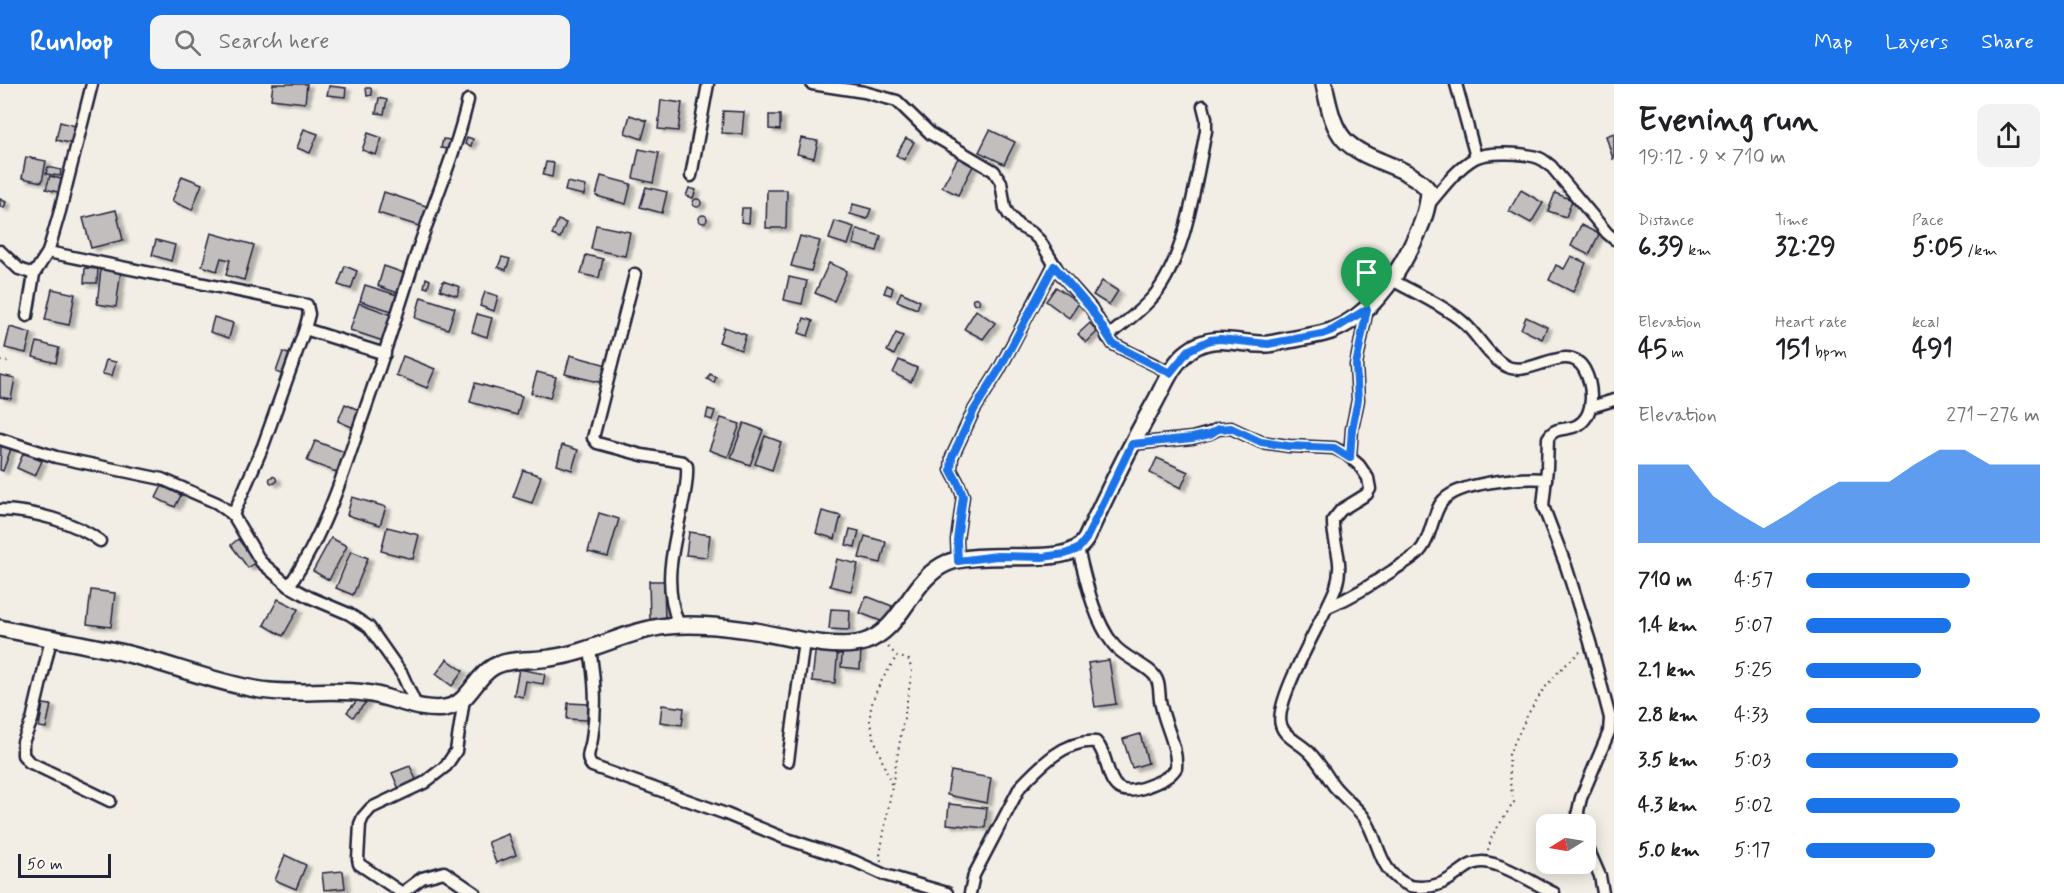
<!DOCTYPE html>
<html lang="en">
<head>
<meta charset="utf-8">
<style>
  :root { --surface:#fff; --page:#f2f2f2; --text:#202124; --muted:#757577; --accent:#1a73e8 }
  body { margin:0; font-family:Mynerve,sans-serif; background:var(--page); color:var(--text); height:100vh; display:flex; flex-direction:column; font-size:22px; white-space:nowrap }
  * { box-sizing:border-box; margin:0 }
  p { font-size:20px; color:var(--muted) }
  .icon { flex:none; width:33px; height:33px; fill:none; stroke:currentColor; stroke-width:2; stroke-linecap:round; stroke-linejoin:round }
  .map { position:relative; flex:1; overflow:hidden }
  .drawer { display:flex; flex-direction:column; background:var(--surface); width:450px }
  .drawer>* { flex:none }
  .needle { width:39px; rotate:259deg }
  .tools { position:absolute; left:1536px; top:730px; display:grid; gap:12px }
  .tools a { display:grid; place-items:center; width:60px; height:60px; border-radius:12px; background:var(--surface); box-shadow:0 3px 15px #0003; font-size:30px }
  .scale { position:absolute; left:18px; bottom:15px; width:93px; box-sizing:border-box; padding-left:6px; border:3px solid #22223b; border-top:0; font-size:16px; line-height:21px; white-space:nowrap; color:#22223b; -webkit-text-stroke:4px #fbf7ec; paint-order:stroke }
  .pin { position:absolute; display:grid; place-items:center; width:51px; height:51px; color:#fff; margin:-62px -26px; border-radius:50% 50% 50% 0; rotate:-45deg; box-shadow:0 0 6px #0007 }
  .pin .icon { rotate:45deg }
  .round { display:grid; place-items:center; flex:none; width:63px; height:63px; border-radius:12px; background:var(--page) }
  .headline { display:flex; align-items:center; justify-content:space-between; height:102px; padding:0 24px }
  h1 { font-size:33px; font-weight:700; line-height:45px }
  .metrics { display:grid; grid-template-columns:repeat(3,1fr); gap:9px; height:102px; padding:6px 24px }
  .metrics div { display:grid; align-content:center }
  .metrics b { font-size:26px; font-weight:700 }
  .metrics small { font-size:16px; font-weight:400 }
  .metrics p { font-size:16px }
  .chart { height:168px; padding:12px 24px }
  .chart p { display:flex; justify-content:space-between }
  .chart svg { width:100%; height:108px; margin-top:6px; fill:var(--accent); opacity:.7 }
  ul { padding:0 24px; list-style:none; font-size:20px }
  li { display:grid; grid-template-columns:96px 72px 1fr; align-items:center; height:45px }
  li i { height:15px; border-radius:8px; background:var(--accent) }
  header { display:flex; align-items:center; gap:36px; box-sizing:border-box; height:84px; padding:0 30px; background:var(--accent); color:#fff }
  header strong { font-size:28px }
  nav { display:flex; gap:33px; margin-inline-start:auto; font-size:21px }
  .search { width:420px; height:54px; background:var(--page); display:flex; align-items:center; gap:15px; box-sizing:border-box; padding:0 21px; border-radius:12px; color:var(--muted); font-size:22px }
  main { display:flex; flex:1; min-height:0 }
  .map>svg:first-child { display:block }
  .building { fill:#c2bebe; stroke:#22223b; stroke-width:1.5; filter:url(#shadow) }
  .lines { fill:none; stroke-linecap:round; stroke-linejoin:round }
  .street-casing { stroke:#22223b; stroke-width:15 }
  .secondary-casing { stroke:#22223b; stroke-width:20 }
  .path { stroke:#22223b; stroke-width:2; stroke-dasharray:1.5 4.5; stroke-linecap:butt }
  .street { stroke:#fbf7ec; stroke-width:10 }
  .secondary { stroke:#fbf7ec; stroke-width:15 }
  .route-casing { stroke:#fff; stroke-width:12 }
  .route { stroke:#1a73e8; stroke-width:8 }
</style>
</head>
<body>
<header>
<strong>Runloop</strong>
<div class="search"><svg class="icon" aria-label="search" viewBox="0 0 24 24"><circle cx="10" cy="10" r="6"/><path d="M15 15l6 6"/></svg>Search here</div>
<nav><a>Map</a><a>Layers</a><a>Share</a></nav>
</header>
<main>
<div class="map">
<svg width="1614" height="809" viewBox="0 0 1614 809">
  <defs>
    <filter id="shadow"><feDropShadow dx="5" dy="3" stdDeviation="1.5" flood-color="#0004"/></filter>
  </defs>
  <rect width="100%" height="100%" fill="#f2eee5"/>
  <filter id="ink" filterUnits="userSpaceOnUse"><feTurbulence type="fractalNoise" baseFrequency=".0167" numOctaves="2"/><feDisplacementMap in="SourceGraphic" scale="12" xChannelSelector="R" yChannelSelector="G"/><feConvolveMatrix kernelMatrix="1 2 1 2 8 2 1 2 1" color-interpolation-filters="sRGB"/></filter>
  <g filter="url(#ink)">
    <g class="building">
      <path d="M273,0H307L305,19L271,15Z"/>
      <path d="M329,2L346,4L345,13L327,11Z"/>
      <path d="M366,4H371L372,11L367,12Z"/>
      <path d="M379,14L387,16L384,30L376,29Z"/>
      <path d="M661,16L682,19L678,47L658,45Z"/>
      <path d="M723,27L744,28L742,50L722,49Z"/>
      <path d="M630,31L647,37L642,55L625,49Z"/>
      <path d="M769,31H780V46L769,45Z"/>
      <path d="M60,38L79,43L74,60L56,56Z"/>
      <path d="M304,45L318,50L310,69L297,64Z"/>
      <path d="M990,46L1015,58L1004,80L979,68Z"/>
      <path d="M368,49L382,54L376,71L362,66Z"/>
      <path d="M1614,49V74L1613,75L1606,52Z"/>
      <path d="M467,53L473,55L471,62L465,60Z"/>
      <path d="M801,54L818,57L814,74L797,70Z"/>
      <path d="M906,54L914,58L904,76L896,71Z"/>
      <path d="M443,55L450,56L449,65L441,64Z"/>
      <path d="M639,65L659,69L653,99L633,94Z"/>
      <path d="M26,73L46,77L42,98L22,94Z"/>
      <path d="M958,74L973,82L958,111L942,103Z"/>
      <path d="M546,78L554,79L552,93L543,91Z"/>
      <path d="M48,83L61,86L60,92L46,90Z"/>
      <path d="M50,92L64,96L61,109L46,105Z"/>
      <path d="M182,92L202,100L192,126L172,117Z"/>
      <path d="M601,92L631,100L626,120L596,112Z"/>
      <path d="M567,98L586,102L584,111L565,107Z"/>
      <path d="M646,103L667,108L662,129L640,123Z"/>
      <path d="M689,104L696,106L693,114L686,112Z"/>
      <path d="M767,106H787L786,144H766Z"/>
      <path d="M1521,106L1543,119L1531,139L1509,127Z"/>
      <path d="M384,108L429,123L422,143L378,129Z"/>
      <path d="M1555,109L1572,116L1566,133L1548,127Z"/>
      <path d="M0,115L6,118L4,124L0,122Z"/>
      <circle cx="697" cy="119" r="4"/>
      <path d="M853,120L871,125L867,135L850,130Z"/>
      <path d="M742,124H750L749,139L741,138Z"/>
      <path d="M116,126L123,156L91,164L83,134Z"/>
      <circle cx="703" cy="135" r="4"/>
      <path d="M558,136L566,139L560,154L552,151Z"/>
      <path d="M835,137L854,143L848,161L829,155Z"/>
      <path d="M596,141L630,148L625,172L591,165Z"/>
      <path d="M1581,141L1599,150L1589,171L1571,162Z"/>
      <path d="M857,145L881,152L877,167L853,160Z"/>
      <path d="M211,149L254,161L244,196L226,191L230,176L221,174L217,187L202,182Z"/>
      <path d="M800,152L820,157L811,187L791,182Z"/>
      <path d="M156,156L175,161L171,177L152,171Z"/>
      <path d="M586,171L603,175L599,194L581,190Z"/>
      <path d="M1571,172L1586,179L1573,208L1549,196L1556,181L1564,185Z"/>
      <path d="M502,173L510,175L506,186L498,183Z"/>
      <path d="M829,179L847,187L834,217L815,209Z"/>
      <path d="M345,182L357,187L351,205L338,201Z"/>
      <path d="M384,182L404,189L398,209L378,202Z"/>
      <path d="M85,184L98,185L97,199H84Z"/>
      <path d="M101,185L121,186L116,223L97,220Z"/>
      <path d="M789,193L807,197L802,220L784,216Z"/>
      <path d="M426,194L430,196L428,204L424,203Z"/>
      <path d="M443,197L460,203L457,212L440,206Z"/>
      <path d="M1102,197L1118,207L1109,221L1093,211Z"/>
      <path d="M365,201L397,211L392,227L360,217Z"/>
      <path d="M887,201L893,204L891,211L884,209Z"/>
      <path d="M1056,203L1079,219L1069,234L1046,217Z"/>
      <path d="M52,205L75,210L69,241L45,236Z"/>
      <path d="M485,208L498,212L494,227L480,222Z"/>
      <path d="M901,208L920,217L917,225L897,217Z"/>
      <path d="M421,213L455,224L448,245L415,234Z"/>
      <circle cx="976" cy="217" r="3.5"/>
      <path d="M359,219L392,231L383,257L350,246Z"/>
      <path d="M976,226L995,239L983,255L964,245Z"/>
      <path d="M477,230L492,234L487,253L472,248Z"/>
      <path d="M214,233L233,239L229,254L210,248Z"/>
      <path d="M1526,233L1547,243L1542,255L1521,245Z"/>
      <path d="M804,234L813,237L808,252L799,249Z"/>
      <path d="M1090,239L1097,248L1086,259L1078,250Z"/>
      <path d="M10,243L31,249L26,269L5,264Z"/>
      <path d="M724,243L746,251L741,266L719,258Z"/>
      <path d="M896,249L903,252L894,271L887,267Z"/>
      <path d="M37,258L59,264L56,279L33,273Z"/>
      <path d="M283,268L291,271L284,291L276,288Z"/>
      <path d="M570,271L607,281L603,299L565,290Z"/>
      <path d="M403,272L435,285L427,304L396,291Z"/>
      <path d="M106,276L116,278L112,292L102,290Z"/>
      <path d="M899,276L917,284L911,298L893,289Z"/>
      <path d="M537,288L556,293L550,314L531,309Z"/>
      <path d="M710,290L716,293L714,299L707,295Z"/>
      <path d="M0,291L15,294L11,315L0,313Z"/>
      <path d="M475,299L522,312L517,331L470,318Z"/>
      <path d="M345,320L361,327L354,344L338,337Z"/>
      <path d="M708,325L715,327L712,336L706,334Z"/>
      <path d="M721,334L740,340L728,373L709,366Z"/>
      <path d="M744,339L763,346L750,381L731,374Z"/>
      <path d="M765,352L781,358L772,386L755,380Z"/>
      <path d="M315,357L347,369L339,389L307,377Z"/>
      <path d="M1,358L12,362L3,387L0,386Z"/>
      <path d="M562,361L578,366L572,386L557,381Z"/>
      <path d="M25,365L36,370L34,374L42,377L35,392L17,384Z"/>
      <path d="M1157,374L1188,388L1181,404L1150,389Z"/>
      <path d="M523,386L541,392L532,419L513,413Z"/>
      <circle cx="273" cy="396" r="3.5"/>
      <path d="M162,402L181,411L175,423L156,414Z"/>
      <path d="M352,413L386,423L380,441L347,431Z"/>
      <path d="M822,427L841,432L835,455L816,449Z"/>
      <path d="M599,429L619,435L608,473L588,468Z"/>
      <path d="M387,443L419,451L413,475L381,467Z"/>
      <path d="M850,445L859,447L855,463L846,461Z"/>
      <path d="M689,448L710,451L707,473L686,471Z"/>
      <path d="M865,452L886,458L881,479L859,474Z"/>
      <path d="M331,454L347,462L329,496L313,487Z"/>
      <path d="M238,455L256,478L248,484L231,461Z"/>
      <path d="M351,467L368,474L353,511L336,504Z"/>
      <path d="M837,475L858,480L851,507L830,502Z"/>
      <path d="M649,497H664L665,537H650Z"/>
      <path d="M91,506L115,509L111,543L87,540Z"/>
      <path d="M866,512L892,522L886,539L860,529Z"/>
      <path d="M278,515L298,525L283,552L264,541Z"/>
      <path d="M831,525L850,526L849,546L829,545Z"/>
      <path d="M816,560L838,563L835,599L812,597Z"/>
      <path d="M843,562L861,564L860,585L841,583Z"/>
      <path d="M447,575L463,587L452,602L436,590Z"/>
      <path d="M1109,576L1116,620L1095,623L1088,579Z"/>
      <path d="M519,585L545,590L543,600L526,597L523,613L514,611Z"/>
      <path d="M362,611L368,616L353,633L347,628Z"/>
      <path d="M568,619L588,620L587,636L567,635Z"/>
      <path d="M43,620L51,621L46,644L39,643Z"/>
      <path d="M662,621L684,624L682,641L660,638Z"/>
      <path d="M1140,650L1148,679L1132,684L1123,655Z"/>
      <path d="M410,682L417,698L399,705L392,689Z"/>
      <path d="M951,687L991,694L987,719L947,711Z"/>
      <path d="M949,720L987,724L985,744L947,740Z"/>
      <path d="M508,750L516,771L496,779L488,758Z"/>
      <path d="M285,771L306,781L296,805L275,796Z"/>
      <path d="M343,787L345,804L324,806L322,789Z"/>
    </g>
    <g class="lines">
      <defs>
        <g id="street">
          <path d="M812,0L864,8L897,17L931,50L994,87L1001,98L1005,124L1009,131L1019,142L1032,149L1040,157L1059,188L1091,224L1113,260L1171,289"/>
          <path d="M1456,0L1476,73"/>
          <path d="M691,92L708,0"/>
          <path d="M1429,120C1442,105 1457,84 1475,74C1488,67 1526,69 1539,74C1544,76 1547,79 1551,82L1607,149L1614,155"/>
          <path d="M0,167L19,185L34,190L27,232"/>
          <path d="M48,168L307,221L309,230L305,245L263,362L233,431"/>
          <path d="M34,190L48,168L60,127L92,0"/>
          <path d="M635,190L593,354L597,359L642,371L683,378L687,382C688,396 685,410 682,423C673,466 662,499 679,541"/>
          <path d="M1392,196C1415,209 1443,221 1463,238C1478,251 1487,271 1504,281C1529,297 1567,255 1584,285C1593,301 1596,333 1576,342C1565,347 1555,342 1548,354L1547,384L1543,422L1566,482L1590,558L1610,634L1609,648L1581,714L1578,727L1579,741"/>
          <path d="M305,245L385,270"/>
          <path d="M1107,253C1122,241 1137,230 1150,216C1185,180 1196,96 1206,47V34L1203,22"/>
          <path d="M1591,323L1614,316"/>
          <path d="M0,355L56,373L162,395L217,419L233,431L261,478L289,502L309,513L349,530L369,543L402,590L416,621"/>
          <path d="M1132,360L1192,354L1210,349L1218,345L1231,344L1261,358L1289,362L1334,364L1346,370L1359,381L1368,394L1370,405L1367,410L1341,426L1333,436C1332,461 1345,474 1336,503C1326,531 1273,617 1281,641C1285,654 1301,659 1310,669C1320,679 1326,691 1334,702C1343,713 1354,721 1363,732C1381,756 1376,788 1410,802C1452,809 1461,777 1483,778C1503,779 1535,800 1554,809"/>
          <path d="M1350,373L1352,345L1358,316L1356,281L1367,225"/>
          <path d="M0,426C33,427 73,437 100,457"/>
          <path d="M958,477L957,456L963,412L958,399L951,386L952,373L974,326L999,286L1054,181"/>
          <path d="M289,502C322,454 342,395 360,340C379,287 396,234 413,180C431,125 455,72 468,16"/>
          <path d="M1328,523C1354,512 1369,502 1392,487C1400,481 1411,476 1418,469C1431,456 1431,434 1441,419C1455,398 1523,393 1546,395"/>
          <path d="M51,555L32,636L23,658V671L29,678L110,717"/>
          <path d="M590,565C595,597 597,623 592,655C591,665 584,673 592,682L726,730L784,754L854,777L885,791L947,809"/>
          <path d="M464,615L456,667L446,682L424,699L371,724L363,733L360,740L358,775L359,780L402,809L422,794L444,788L475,809"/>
          <path d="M788,677L804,557"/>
          <path d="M1586,760L1600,792L1603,809"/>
          <path d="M970,809L974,791L1020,703C1039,683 1066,654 1096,658C1114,677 1101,721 1148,702C1158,698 1170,694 1176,684C1178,661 1163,639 1160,616C1159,609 1160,600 1156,594C1150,582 1123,574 1113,560C1093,534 1086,496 1078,465"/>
        </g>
        <path id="secondary" d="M0,544C40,553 80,559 120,568C165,578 209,597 255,605C291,612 329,604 365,609C391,612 419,628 445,624C469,620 474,594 493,583C509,574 532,577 550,574C591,569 627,546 668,542C697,539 726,543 755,547C783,552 836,567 864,558C903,546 910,495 947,479C981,465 1056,482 1079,463C1082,461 1084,458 1086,455C1107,409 1129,364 1154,320C1164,302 1172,279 1189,267C1214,247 1240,262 1268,260C1277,259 1286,256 1295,255C1307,252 1320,251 1331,247C1369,232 1393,198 1411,163C1420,145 1428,127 1429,107C1422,97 1410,90 1399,85C1344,62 1336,61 1324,0"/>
      </defs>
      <use href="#street" class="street-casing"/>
      <use href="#secondary" class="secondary-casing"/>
      <g class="path">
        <path d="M0,277L12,278"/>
        <path d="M891,700C886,686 871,650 870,637C869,613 885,591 897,572"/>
        <path d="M1488,766L1492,752L1514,718L1510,699L1509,670L1528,630L1543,606L1559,587L1582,566"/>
        <path d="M881,777L880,771L912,588L909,576L897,572L887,562"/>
      </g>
      <use href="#street" class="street"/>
      <use href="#secondary" class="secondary"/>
    </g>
  </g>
  <g class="lines" filter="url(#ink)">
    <defs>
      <path id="route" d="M1054,182L1091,225L1113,260L1170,289L1189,266L1210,256L1220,255L1268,260L1322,250L1333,246L1367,225L1356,281L1358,316L1352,345L1350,374L1334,364L1288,362L1261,358L1231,344L1218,345L1210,350L1192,354L1132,360L1086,455L1078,465L1065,470L1042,473L997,472L958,477L957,456L963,412L958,399L951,386L952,373L974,326L999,286Z"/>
    </defs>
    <use href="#route" class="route-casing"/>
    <use href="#route" class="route"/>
  </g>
</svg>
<div class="tools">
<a><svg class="needle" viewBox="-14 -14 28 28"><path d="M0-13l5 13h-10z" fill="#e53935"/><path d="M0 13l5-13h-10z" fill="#757577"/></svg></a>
</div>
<div class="scale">50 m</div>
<div class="pin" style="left:1367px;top:225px;background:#1e9e55"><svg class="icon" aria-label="arrive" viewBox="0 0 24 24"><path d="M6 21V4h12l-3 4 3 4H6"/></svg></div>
</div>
<section class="drawer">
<div class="headline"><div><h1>Evening run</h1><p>19:12 · 9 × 710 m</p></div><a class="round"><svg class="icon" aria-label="share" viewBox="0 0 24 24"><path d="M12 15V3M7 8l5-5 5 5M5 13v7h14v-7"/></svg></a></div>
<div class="metrics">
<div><p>Distance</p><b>6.39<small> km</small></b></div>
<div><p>Time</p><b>32:29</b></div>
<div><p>Pace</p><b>5:05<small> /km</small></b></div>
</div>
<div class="metrics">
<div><p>Elevation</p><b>45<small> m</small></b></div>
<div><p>Heart rate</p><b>151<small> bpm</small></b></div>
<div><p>kcal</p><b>491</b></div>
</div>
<div class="chart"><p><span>Elevation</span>271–276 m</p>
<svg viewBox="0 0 160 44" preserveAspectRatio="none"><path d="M0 44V12L10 12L20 12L30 25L40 32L50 38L60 32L70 25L80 19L90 19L100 19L110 12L120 6L130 6L140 12L150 12L160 12V44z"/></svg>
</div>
<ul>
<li><b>710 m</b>4:57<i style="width:70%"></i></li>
<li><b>1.4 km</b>5:07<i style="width:62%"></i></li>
<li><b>2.1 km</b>5:25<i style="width:49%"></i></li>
<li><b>2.8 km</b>4:33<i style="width:100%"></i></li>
<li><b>3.5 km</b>5:03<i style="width:65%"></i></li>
<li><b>4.3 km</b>5:02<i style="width:66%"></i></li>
<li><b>5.0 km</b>5:17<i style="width:55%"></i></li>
</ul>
</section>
</main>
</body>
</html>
